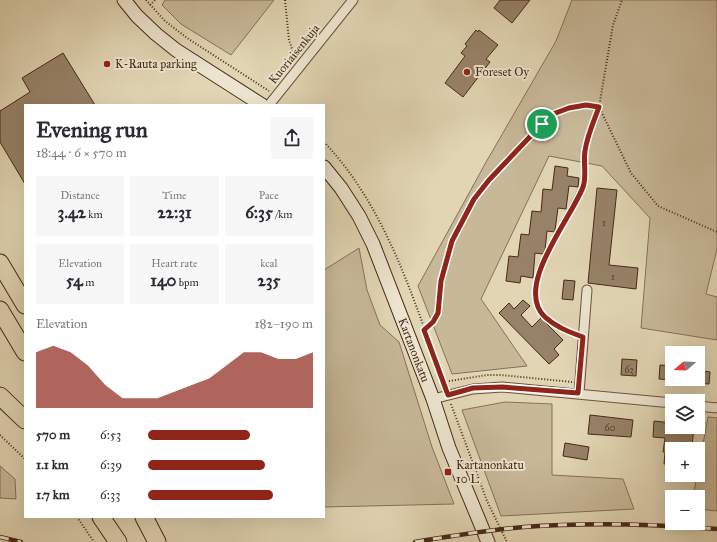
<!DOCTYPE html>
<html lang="en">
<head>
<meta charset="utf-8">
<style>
  :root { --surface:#fff; --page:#f7f7f7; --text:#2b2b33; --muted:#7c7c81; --accent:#8f2418 }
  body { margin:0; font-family:"IM FELL Great Primer",serif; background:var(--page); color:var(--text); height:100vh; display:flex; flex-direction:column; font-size:15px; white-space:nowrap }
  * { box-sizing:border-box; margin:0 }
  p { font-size:13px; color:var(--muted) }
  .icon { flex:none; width:22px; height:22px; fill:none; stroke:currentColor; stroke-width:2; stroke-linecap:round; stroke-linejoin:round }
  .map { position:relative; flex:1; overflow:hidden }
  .sheet { position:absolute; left:24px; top:104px; width:301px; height:414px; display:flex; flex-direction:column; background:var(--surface); border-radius:0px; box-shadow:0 4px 16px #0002 }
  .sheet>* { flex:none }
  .needle { width:26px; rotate:251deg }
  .fabs { position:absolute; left:665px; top:346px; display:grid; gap:8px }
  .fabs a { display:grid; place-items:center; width:40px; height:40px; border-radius:0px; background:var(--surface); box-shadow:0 4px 16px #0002; font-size:20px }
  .pin { position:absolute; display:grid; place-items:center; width:34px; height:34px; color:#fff; margin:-17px; border:2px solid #fff; border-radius:50%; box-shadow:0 1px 4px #0007 }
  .round { display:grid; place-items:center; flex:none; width:42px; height:42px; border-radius:0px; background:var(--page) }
  .headline { display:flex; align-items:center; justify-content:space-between; height:68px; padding:0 12px }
  h1 { font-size:22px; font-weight:700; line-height:30px }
  .metrics { display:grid; grid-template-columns:repeat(3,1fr); gap:6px; height:68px; padding:4px 12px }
  .metrics div { display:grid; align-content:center; border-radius:0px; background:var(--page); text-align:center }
  .metrics b { font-size:17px; font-weight:700 }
  .metrics small { font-size:11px; font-weight:400 }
  .metrics p { font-size:11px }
  .chart { height:112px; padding:8px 12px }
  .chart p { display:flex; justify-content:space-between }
  .chart svg { width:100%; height:72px; margin-top:4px; fill:var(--accent); opacity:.7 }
  ul { padding:0 12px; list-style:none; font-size:13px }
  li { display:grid; grid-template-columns:64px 48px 1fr; align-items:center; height:30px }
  li i { height:10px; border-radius:5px; background:var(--accent) }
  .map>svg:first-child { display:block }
  .green { fill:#c7b898; stroke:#877058 }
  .building { fill:#978268; stroke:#472917 }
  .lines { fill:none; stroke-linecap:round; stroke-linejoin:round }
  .service-casing { stroke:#6e543e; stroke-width:6 }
  .minor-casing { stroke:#6e543e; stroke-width:11 }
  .secondary-casing { stroke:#472917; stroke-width:15 }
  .motorway-casing { stroke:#472917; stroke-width:19 }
  .path { stroke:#472917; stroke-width:2; stroke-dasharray:1 2; stroke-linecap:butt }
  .service { stroke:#ece4ce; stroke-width:4.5 }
  .minor { stroke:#ece4ce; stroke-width:9 }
  .secondary { stroke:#ece4ce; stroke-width:13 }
  .motorway { stroke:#e1d5b3; stroke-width:17 }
  .rail-casing { stroke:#472917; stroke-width:4.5 }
  .rail { stroke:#ece4ce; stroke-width:3; stroke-dasharray:9; stroke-linecap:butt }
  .route-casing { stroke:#fff; stroke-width:8 }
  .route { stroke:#8f2418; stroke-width:5 }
  .poi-dot { fill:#8f2418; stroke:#ece4ce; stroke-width:1.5 }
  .labels { text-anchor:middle; stroke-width:4; stroke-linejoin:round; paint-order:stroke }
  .number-label { font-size:10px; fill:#5b3f2b }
  .street-label { font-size:12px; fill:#472917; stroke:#ece4ce }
  .poi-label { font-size:12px; fill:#472917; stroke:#ece4ce; text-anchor:start }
</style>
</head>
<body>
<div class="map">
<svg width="717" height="542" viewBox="0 0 717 542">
  <rect width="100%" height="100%" fill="#e1d5b3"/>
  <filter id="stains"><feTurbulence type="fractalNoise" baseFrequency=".005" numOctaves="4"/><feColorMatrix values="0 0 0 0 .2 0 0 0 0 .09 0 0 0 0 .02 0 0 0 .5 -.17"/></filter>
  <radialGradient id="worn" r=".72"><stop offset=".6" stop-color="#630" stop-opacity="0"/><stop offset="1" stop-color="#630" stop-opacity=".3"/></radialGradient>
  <g class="green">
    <path d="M165,0H274L231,55L181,24L162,5Z"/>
    <path d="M572,0H717V249L706,294L717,297V340L641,328L650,218L602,166L549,156L481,299L527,366L452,374L418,286L485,164L556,41Z"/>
    <path d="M359,248L367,290L380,325L399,342L432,447L454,504L324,507V270Z"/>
    <path d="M505,402L552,404V475L623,479L634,509L501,516L462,410Z"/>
    <path d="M708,417L717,418V511L698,509V497H693Z"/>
    <path d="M0,466L15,479L16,499L0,498Z"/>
  </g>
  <g class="building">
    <path d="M500,0H530L512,23L494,8Z"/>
    <path d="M476,30L478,32L479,30L498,45L486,59L490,62L463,97L445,83L465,56L461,53L467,46L465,44Z"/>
    <path d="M63,53L95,105H25V184L0,142V111L30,92L22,78Z"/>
    <path d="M555,166L568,168L567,176L579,178L578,187L569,186L566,209L558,208L555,230V232L547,231L545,250L543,254L535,253L533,278L521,276L520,283L506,281L509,256L518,257L521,234L529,235L532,211L541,212L543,189L552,190Z"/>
    <path d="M597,188L617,190L609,265L638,268L636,289L588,283Z"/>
    <path d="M564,280L575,281L573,300L562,299Z"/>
    <path d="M523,300L530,306L521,315L532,327L541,318L563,340L554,349L559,355L549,364L499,313L509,303L514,309Z"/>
    <path d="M622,359L637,360L636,376L621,375Z"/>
    <path d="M660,365L672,366V380L659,379Z"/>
    <path d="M698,370L710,372L709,384L698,383Z"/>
    <path d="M590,415L633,420L631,437L588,434Z"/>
    <path d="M654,421L672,423V427H694L692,446L676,444V449H672V464H664L665,452H663L665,438L653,437Z"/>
    <path d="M565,443L589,447L587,460L563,456Z"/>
  </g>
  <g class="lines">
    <defs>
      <path id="service" d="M583,337C542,323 527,309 541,265L583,186"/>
      <g id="minor">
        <path d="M269,105L353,0"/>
        <path d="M579,393L587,290"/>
        <path d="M433,399L473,389L502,387L672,403"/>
        <path d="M698,406L717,408"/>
      </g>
      <g id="secondary">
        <path d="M124,0L137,16L156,34L176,50L262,105"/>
        <path d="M324,167L341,188L359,216L373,244L433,399L449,448L488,542"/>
      </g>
      <g id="motorway">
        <path d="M0,263L25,305"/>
        <path d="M0,310L25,352"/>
        <path d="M0,396L25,420"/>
        <path d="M101,517L118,542"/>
        <path d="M144,517L157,542"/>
      </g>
    </defs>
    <use href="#service" class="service-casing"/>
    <use href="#minor" class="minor-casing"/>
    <use href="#secondary" class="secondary-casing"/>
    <use href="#motorway" class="motorway-casing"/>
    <g class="path">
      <path d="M146,0L165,21L187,38L269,91"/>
      <path d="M285,0L289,40L295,58"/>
      <path d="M150,5L155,0"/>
      <path d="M324,142C387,208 415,303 445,387"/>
      <path d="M584,180L585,150L599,107L613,25L622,0"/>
      <path d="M424,330C430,325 435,321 437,314C439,308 438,301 438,295C441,278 445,259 451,242C465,204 493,176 521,148C531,137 541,121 555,113C568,106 584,105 599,107L631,173L658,206L717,232"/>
      <path d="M443,382L487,375H501L572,382"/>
      <path d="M451,404L487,501L507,542"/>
      <path d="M0,435L25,459"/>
      <path d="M77,517L94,542"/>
    </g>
    <use href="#service" class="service"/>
    <use href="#minor" class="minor"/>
    <use href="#secondary" class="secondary"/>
    <use href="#motorway" class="motorway"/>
    <defs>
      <g id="rail">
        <path d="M0,537L21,542"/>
        <path d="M415,542C452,536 488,530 524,527C589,522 653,524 717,529"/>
      </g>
    </defs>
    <use href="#rail" class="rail-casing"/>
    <use href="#rail" class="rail"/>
  </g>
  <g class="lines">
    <defs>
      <path id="route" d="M586,105L599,107C594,121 587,136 585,151C583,162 587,177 583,187C571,219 513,287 545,317C556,327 569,332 583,337L578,393L502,387L473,388L448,395L424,330L433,322L438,313L441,281L452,241L474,199L489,180L542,124L553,114L569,108Z"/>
    </defs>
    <use href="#route" class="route-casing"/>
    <use href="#route" class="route"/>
  </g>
  <g class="poi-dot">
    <circle cx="107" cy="64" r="4"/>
    <circle cx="467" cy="72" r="4"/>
    <rect x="444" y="468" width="8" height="8" rx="2"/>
  </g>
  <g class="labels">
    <g class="number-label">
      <text x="604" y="226">1</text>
      <text x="613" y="280">1</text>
      <text x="629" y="373">63</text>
      <text x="610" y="431">60</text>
    </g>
    <g class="street-label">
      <text transform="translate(294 54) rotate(-51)" y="4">Kuoriaisenkuja</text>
      <text transform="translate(414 350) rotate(69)" y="4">Kartanonkatu</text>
    </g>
    <g class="poi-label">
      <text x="115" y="68">K-Rauta parking</text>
      <text x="475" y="76">Foreset Oy</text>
      <text x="456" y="469">Kartanonkatu<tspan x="456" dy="14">10 L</tspan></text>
    </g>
  </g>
  <rect width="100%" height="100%" filter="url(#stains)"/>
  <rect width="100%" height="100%" fill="url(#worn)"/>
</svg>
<div class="fabs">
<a><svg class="needle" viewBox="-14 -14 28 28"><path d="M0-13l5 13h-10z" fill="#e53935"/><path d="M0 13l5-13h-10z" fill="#7c7c81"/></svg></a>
<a><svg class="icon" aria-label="layers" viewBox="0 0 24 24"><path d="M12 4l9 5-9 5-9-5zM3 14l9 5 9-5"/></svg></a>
<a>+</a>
<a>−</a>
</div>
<div class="pin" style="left:542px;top:124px;background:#1e9e55"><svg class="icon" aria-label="arrive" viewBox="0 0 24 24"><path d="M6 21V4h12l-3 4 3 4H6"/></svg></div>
<section class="sheet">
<div class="headline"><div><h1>Evening run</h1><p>18:44 · 6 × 570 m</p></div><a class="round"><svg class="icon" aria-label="share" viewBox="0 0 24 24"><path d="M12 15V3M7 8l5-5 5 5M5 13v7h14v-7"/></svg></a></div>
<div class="metrics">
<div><p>Distance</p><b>3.42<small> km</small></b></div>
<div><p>Time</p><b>22:31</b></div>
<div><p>Pace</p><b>6:35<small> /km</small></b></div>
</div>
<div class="metrics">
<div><p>Elevation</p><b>54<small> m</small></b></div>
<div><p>Heart rate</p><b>140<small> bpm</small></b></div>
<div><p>kcal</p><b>235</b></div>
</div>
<div class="chart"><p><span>Elevation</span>182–190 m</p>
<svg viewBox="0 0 160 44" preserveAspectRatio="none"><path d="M0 44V10L10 6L20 10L30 18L40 30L50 38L60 38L70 38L80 34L90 30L100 26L110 18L120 10L130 10L140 14L150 14L160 10V44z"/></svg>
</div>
<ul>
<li><b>570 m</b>6:53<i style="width:62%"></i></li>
<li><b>1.1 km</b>6:39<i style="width:71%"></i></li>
<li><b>1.7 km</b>6:33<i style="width:76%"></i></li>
</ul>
</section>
</div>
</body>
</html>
